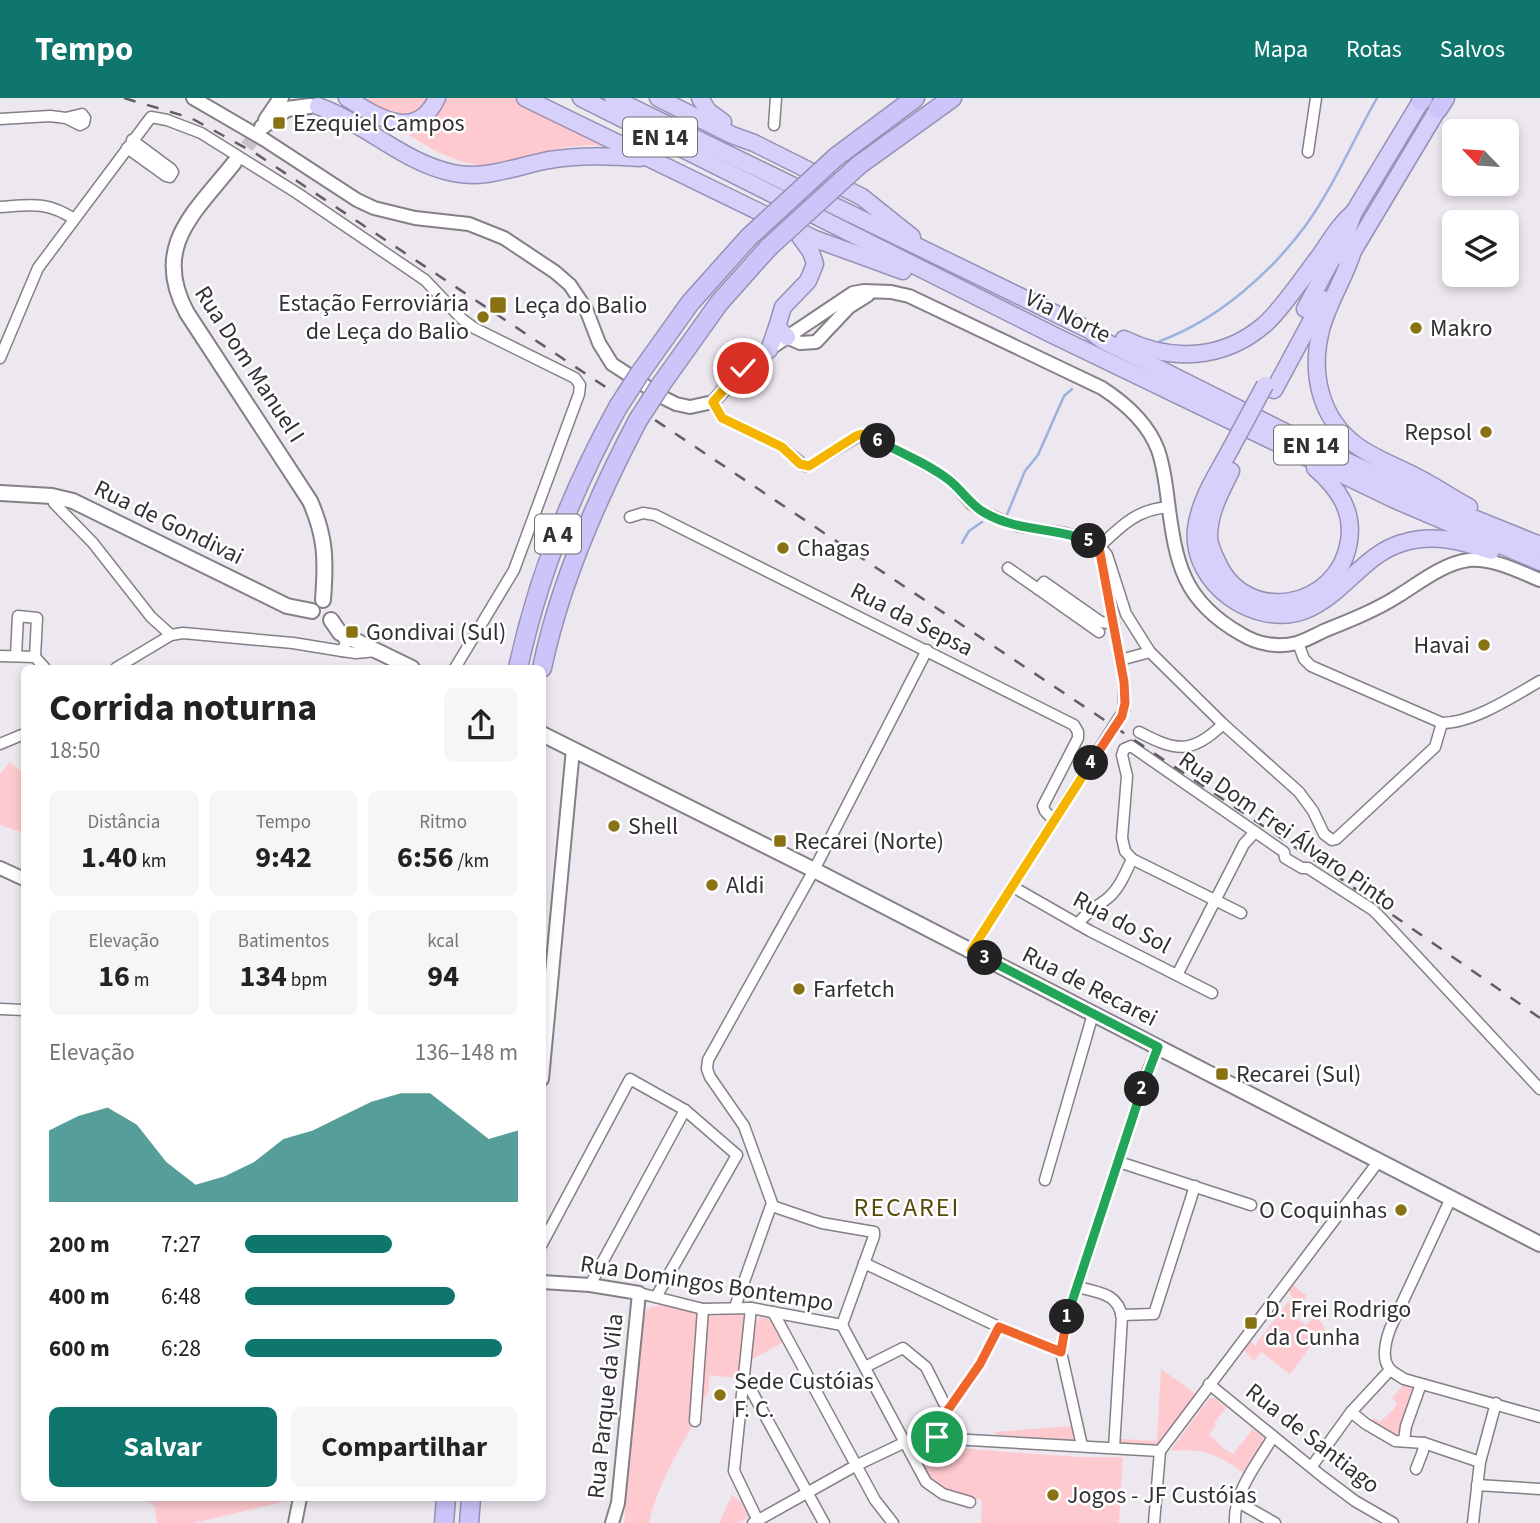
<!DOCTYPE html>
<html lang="pt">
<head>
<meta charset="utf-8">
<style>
  :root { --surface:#fff; --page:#f6f6f6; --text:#222; --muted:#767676; --accent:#0f766e }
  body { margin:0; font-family:"Source Sans 3",sans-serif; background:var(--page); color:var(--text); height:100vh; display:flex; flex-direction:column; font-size:26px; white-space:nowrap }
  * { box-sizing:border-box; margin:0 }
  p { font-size:23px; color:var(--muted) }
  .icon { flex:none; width:38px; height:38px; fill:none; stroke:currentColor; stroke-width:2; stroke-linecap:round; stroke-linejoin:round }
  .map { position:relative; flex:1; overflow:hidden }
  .sheet { position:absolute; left:21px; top:567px; width:525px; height:836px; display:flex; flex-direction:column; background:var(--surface); border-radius:10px; box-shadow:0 4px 10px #0003 }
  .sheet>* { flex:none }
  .needle { width:46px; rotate:295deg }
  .controls { position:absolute; left:1442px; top:21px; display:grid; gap:14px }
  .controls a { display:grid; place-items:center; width:77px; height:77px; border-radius:10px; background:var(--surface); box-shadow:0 4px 10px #0003; font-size:35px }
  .pin { position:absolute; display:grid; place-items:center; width:60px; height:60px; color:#fff; margin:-30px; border:4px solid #fff; border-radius:50%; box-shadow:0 2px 7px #0007 }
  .km { position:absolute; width:35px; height:35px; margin:-18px; border-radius:50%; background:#222; color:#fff; font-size:19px; line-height:35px; text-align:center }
  .round { display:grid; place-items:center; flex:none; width:74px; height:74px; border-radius:10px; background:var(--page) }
  .summary { display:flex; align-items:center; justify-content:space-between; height:119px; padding:0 28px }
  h1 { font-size:38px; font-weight:700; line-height:52px }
  .figures { display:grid; grid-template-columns:repeat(3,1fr); gap:10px; height:119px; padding:7px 28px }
  .figures div { display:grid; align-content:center; border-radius:10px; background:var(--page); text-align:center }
  .figures b { font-size:30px; font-weight:700 }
  .figures small { font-size:19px; font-weight:400 }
  .figures p { font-size:19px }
  .chart { height:196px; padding:14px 28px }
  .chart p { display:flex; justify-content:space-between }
  .chart svg { width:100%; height:126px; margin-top:7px; fill:var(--accent); opacity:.7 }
  .primary-button { display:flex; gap:14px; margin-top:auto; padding:14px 28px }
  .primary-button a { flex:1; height:80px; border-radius:10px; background:var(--accent); color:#fff; font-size:28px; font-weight:700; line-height:80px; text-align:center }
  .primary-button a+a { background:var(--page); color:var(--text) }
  ul { padding:0 28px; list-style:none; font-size:23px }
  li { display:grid; grid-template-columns:112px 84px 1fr; align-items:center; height:52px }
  li i { height:18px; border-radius:9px; background:var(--accent) }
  header { display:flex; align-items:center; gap:42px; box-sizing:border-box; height:98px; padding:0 35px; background:var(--accent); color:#fff }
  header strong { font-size:33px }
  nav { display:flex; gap:38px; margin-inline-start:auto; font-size:24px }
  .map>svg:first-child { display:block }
  .green { fill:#fecacf }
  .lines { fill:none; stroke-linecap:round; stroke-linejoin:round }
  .stream { stroke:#9bb2de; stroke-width:2.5 }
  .secondary-tunnel { stroke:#c8c2c9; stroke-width:14; stroke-dasharray:14 7; stroke-linecap:butt }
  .minor-casing { stroke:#857f87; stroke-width:13 }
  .tertiary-casing { stroke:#857f87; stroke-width:16 }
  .secondary-casing { stroke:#857f87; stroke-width:18 }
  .trunk-casing { stroke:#9691b4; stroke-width:19 }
  .motorway-casing { stroke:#9691b4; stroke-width:21 }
  .minor { stroke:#fff; stroke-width:10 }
  .tertiary { stroke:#fff; stroke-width:12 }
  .secondary { stroke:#fff; stroke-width:14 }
  .trunk { stroke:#d6d0fb; stroke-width:16 }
  .motorway { stroke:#ccc5fa; stroke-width:18 }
  .rail { stroke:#615d62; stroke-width:2.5; stroke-dasharray:12 12; stroke-linecap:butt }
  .trunk-bridge-casing { stroke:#9691b4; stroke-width:19; stroke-linecap:butt }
  .motorway-bridge-casing { stroke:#9691b4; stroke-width:21; stroke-linecap:butt }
  .trunk-bridge { stroke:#d6d0fb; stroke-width:16 }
  .motorway-bridge { stroke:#ccc5fa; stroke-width:18 }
  .split-1-casing { stroke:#fff; stroke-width:14 }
  .split-2-casing { stroke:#fff; stroke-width:14 }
  .split-3-casing { stroke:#fff; stroke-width:14 }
  .split-4-casing { stroke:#fff; stroke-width:14 }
  .split-5-casing { stroke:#fff; stroke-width:14 }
  .split-6-casing { stroke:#fff; stroke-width:14 }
  .split-7-casing { stroke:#fff; stroke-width:14 }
  .split-1 { stroke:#f0652b; stroke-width:9 }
  .split-2 { stroke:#22a559; stroke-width:9 }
  .split-3 { stroke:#22a559; stroke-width:9 }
  .split-4 { stroke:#f5b400; stroke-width:9 }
  .split-5 { stroke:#f0652b; stroke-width:9 }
  .split-6 { stroke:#22a559; stroke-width:9 }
  .split-7 { stroke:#f5b400; stroke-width:9 }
  .poi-dot { fill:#887214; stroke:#fff; stroke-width:2.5 }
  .labels { text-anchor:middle; stroke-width:5; stroke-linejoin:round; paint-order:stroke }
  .shield { fill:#fff; stroke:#706e70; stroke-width:2 }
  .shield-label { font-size:23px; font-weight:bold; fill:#333033 }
  .poi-label { font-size:24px; fill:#333033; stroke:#fff; text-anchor:start }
  .street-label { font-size:24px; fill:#333033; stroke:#fff }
  .neighbourhood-label { font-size:26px; letter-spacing:2px; fill:#594a09; stroke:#fff }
</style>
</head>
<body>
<header>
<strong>Tempo</strong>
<nav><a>Mapa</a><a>Rotas</a><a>Salvos</a></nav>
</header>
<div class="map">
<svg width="1540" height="1425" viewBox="0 0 1540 1425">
  <rect width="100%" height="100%" fill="#ede7ef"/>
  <g class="green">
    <path d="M362,0H429C409,27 386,16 362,0Z"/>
    <path d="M447,0H513L607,48C594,47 582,47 569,49C546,52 524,63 500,66C466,71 437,55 409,37C426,28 439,19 447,0Z"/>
    <path d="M10,664L24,676V735L0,727V676Z"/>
    <path d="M1293,1187L1307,1198L1293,1218L1306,1227L1314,1219L1322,1225L1329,1240L1327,1244L1318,1238L1290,1276L1261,1254L1254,1263L1244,1252L1250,1243L1256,1249L1257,1247L1256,1246L1292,1199L1288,1191Z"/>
    <path d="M662,1207L713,1218L742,1216L745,1223L737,1280L709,1277V1292L703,1302L705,1304C685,1342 658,1383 649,1425H624L643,1217L651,1209Z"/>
    <path d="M762,1217L769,1219L784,1244L751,1262L756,1223Z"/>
    <path d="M1161,1271L1196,1296L1159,1351L1120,1348V1341L1157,1343Z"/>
    <path d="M1404,1286L1413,1290L1415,1293L1397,1337H1393L1371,1324L1374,1320L1380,1324L1394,1311L1397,1305L1392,1300Z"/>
    <path d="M1210,1300H1215L1226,1310L1214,1325L1216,1328L1209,1336L1224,1351L1233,1356L1253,1331L1263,1339L1262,1347L1245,1376C1218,1356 1203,1350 1170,1353Z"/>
    <path d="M1072,1328L1074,1342L997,1337L994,1334Z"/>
    <path d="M918,1346H937L980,1352L1079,1359H1123L1119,1425H981L982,1402C940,1394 932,1388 912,1350Z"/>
    <path d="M732,1397L742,1404L749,1418L739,1425H719Z"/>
    <path d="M143,1400H291V1402L193,1425H157L155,1408Z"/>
  </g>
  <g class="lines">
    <g class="stream">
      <path d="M1160,243C1217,222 1270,176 1306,127C1334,88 1353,42 1377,0"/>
      <path d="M1006,419L1025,373L1038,357L1064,298L1072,291"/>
      <path d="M962,445L969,433L982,424"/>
    </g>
    <path class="secondary-tunnel" d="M234,65L262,29"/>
    <defs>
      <g id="minor">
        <path d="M0,21L50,18L66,20L80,27L84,25L85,20L82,16L66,20"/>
        <path d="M774,27L776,0"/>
        <path d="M127,50L166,78L170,79L173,74L171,71L132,42"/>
        <path d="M1308,54L1316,0"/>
        <path d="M0,109C31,107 47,103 74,121"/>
        <path d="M0,260L38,170L151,19L167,22L201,35L297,95L425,182L462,221L474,230L575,280L580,287L579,296L514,472L455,570"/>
        <path d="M713,304L722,320L782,349L805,368H809L862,336L918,363L951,383L971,406L985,415L1017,428L1065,435L1087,442L1103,452L1107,457L1126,516L1150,554L1223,626L1299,694L1313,713L1324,736L1332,742L1336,741L1435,649L1442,625"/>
        <path d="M52,398L54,405L93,445L151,519L171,537"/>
        <path d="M630,419L643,415L655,417L1074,627L1078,634V640L1043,708L1045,713L1054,723"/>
        <path d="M1008,470L1038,491L1044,484L1101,524L1114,526"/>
        <path d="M1038,491L1099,534"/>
        <path d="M1298,545L1304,561L1311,568L1442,625C1473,625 1512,599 1540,583"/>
        <path d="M342,553L356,555L376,553"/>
        <path d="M0,558L35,559L45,570"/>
        <path d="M16,558L18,518L37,520L35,559"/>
        <path d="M1120,562L1150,554"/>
        <path d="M116,570L171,537L183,535L293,545L342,553L346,545L342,537"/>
        <path d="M1139,634C1175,653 1192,657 1223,626"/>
        <path d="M0,646L24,636"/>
        <path d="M1013,789L1090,833L1212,895"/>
        <path d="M1241,815L1132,761L1125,753L1122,740L1127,678L1122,657L1124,651L1131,648L1284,754L1285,760L1302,770H1308L1373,812L1381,820L1540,991"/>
        <path d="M1078,826C1086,814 1097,809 1108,800C1119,791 1126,774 1132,761"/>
        <path d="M971,853L1124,612V584L1099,449C1121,428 1137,411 1169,409"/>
        <path d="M1177,877L1244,746L1255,734"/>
        <path d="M0,911L24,912"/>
        <path d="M1119,1064L1251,1107"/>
        <path d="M1045,1082L1093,916"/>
        <path d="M1451,1100L1390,1231C1386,1242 1381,1261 1390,1271C1393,1275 1400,1278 1404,1281L1540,1319"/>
        <path d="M542,1146L630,981L685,1012L737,1057L656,1199"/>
        <path d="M864,1165L999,1229L1061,1254"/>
        <path d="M590,1187L685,1012"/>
        <path d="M1078,1189C1099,1195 1118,1195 1122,1219L1114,1350"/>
        <path d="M639,1195L703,1211L751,1210L842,1227L874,1138V1134L822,1125L772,1108"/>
        <path d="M735,1209L772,1105L744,1028L710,979L707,971L708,962L814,772L927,552"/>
        <path d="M751,1210L734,1373L759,1425"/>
        <path d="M773,1214L875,1402L893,1425"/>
        <path d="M1121,1217L1154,1216L1195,1088"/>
        <path d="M842,1227L926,1384L943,1396L970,1404"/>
        <path d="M865,1269L903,1250L926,1269L944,1305L950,1310"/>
        <path d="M743,1282L746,1283L824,1425"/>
        <path d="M1209,1286L1323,1379L1355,1403L1393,1425"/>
        <path d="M1351,1314L1366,1326L1395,1343L1424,1345L1480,1364"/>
        <path d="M695,1323L703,1211"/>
        <path d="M929,1339L980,1266L999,1229"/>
        <path d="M1404,1342L1406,1328L1421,1286"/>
        <path d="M1082,1348L1061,1254L1066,1223L1148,972L1158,949"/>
        <path d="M1160,1353L1378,1064"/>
        <path d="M1312,1368L1351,1314L1390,1272"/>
        <path d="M1416,1371L1423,1353L1424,1345"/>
        <path d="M1477,1387L1540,1391"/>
        <path d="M1238,1404L1275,1425"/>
        <path d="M753,1425L855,1368L916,1339L1160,1353"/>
        <path d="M1154,1425L1160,1353"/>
        <path d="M1235,1425C1233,1395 1258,1364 1273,1339"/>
        <path d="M1473,1425L1480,1364L1496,1305"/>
      </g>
      <g id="tertiary">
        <path d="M193,0L265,42L357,102L374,110L415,120L469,126L504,140L555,174L570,187L586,211L599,245L612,266L664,300L676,306L690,309L713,304L747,266L853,195L864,193L891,194L909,198L1102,290C1125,305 1148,325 1158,352C1164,369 1166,387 1168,404C1176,466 1183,503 1241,536C1257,546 1278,550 1297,545C1307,542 1317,536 1326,532C1351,522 1376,512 1398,498C1419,485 1444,465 1469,462C1493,460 1518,473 1540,482"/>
        <path d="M787,239L800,245L816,244L849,209L868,197"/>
        <path d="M0,770L24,781"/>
        <path d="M542,981L573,651"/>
        <path d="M542,1184L590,1187L639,1195L618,1405L612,1425"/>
        <path d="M295,1425L300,1400"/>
      </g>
      <g id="secondary">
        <path d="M266,22L281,0"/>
        <path d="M262,29L287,11L310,8"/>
        <path d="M234,65C194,115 151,149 187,215L310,403C326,439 326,463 323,502"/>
        <path d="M0,395L52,398L73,403L287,508L312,513"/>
        <path d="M331,522L340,535L412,570"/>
        <path d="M542,636L814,772L1540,1146"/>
      </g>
      <g id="trunk">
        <path d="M347,0C377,19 416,45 437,0"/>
        <path d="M525,0L815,141L903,173"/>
        <path d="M581,0L1051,236L1395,402L1540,464"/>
        <path d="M613,0L1089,232L1102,242L1309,346L1451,411L1540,447"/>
        <path d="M658,0L732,37L754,45L862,99L912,139"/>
        <path d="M700,0L708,13L723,24"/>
        <path d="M318,8C365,25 404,65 453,75C486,82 517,68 549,62C580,57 609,58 640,60"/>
        <path d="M1353,153C1345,180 1328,204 1321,232C1310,275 1320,320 1356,347C1372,359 1391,366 1409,375C1430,385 1449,398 1469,409"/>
        <path d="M1346,161L1353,153L1438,11"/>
        <path d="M1305,211L1347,133L1354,114L1421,3"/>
        <path d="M787,239L777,229L783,209L808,183L815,166L811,154L796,133"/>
        <path d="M1124,241C1171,264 1223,262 1264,227C1280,214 1307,174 1321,156C1332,140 1339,127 1354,114"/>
        <path d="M769,252L777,229"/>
        <path d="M1274,292L1323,201"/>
        <path d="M1230,352C1217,376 1199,403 1196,431C1190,486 1256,532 1306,512C1343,497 1364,456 1402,445C1433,435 1462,443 1491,453"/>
        <path d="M1231,373C1221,393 1209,415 1209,438C1209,447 1213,455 1217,463C1245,529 1339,511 1349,443C1354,412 1337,389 1315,370"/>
      </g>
      <g id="motorway">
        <path d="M1421,3L1423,0"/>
        <path d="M1438,11L1445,0"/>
        <path d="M836,59L915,0"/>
        <path d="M859,67L952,0"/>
        <path d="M640,275L690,205L749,139"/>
        <path d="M662,285L719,205L769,149"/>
        <path d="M518,570C538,478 572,392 618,309"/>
        <path d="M542,570C560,484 597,400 638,322"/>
        <path d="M444,1425L446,1400"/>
        <path d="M469,1425L471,1400"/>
      </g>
    </defs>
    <use href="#minor" class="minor-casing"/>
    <use href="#tertiary" class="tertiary-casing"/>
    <use href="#secondary" class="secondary-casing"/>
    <use href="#trunk" class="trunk-casing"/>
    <use href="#motorway" class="motorway-casing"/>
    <use href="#minor" class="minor"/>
    <use href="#tertiary" class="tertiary"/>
    <use href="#secondary" class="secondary"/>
    <use href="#trunk" class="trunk"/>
    <use href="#motorway" class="motorway"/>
    <path class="rail" d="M124,0L191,20L255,55L1314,762L1540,920"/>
    <defs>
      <path id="trunk-bridge" d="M1230,352L1265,287"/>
      <g id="motorway-bridge">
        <path d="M749,139L836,59"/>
        <path d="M769,149L859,67"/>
        <path d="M618,309L640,275"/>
        <path d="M638,322L662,285"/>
      </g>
    </defs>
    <use href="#trunk-bridge" class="trunk-bridge-casing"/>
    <use href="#motorway-bridge" class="motorway-bridge-casing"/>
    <use href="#trunk-bridge" class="trunk-bridge"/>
    <use href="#motorway-bridge" class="motorway-bridge"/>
  </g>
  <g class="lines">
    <defs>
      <path id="split-1" d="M937,1339H929L980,1266L999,1229L1061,1254L1067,1219"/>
      <path id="split-2" d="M1067,1219L1142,991"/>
      <path id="split-3" d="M985,860L1158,949L1142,991"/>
      <path id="split-4" d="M985,860L971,853L1091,665"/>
      <path id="split-5" d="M1089,443L1099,449L1124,584L1125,605L1122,618L1091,665"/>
      <path id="split-6" d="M878,343C902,355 928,366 949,382C962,392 970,407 985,415C1018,434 1055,429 1089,443"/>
      <path id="split-7" d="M743,270L713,304L722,320L782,349L800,366L809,368L856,338L862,336L878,343"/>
    </defs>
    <use href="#split-1" class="split-1-casing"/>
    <use href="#split-2" class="split-2-casing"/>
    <use href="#split-3" class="split-3-casing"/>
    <use href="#split-4" class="split-4-casing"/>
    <use href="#split-5" class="split-5-casing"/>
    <use href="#split-6" class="split-6-casing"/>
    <use href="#split-7" class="split-7-casing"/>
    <use href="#split-1" class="split-1"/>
    <use href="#split-2" class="split-2"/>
    <use href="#split-3" class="split-3"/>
    <use href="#split-4" class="split-4"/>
    <use href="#split-5" class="split-5"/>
    <use href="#split-6" class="split-6"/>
    <use href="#split-7" class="split-7"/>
  </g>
  <g class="poi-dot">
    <rect x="272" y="18" width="14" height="14" rx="3.5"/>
    <rect x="489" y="198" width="18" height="18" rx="3.5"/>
    <circle cx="483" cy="219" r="7"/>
    <circle cx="1416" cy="230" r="7"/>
    <circle cx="1486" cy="334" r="7"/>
    <circle cx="783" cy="450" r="7"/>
    <rect x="345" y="527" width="14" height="14" rx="3.5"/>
    <circle cx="1484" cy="547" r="7"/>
    <circle cx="614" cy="728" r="7"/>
    <rect x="773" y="736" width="14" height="14" rx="3.5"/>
    <circle cx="712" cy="787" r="7"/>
    <circle cx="799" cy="891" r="7"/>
    <rect x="1215" y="969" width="14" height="14" rx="3.5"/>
    <circle cx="1401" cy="1112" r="7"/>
    <rect x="1244" y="1218" width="14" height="14" rx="3.5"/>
    <circle cx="720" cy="1297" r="7"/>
    <circle cx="1053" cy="1397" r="7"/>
  </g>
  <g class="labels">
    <g class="shield">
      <rect x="623" y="19.5" width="74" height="39" rx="5"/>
      <rect x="1274" y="327.5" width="74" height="39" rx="5"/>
      <rect x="535" y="416.5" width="46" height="39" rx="5"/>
    </g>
    <g class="shield-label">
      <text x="660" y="47">EN 14</text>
      <text x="1311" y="355">EN 14</text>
      <text x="558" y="444">A 4</text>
    </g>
    <g class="poi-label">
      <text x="293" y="33">Ezequiel Campos</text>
      <text x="469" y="213" text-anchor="end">Estação Ferroviária<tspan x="469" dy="28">de Leça do Balio</tspan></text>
      <text x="514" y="215">Leça do Balio</text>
      <text x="1430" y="238">Makro</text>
      <text x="1472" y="342" text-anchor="end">Repsol</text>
      <text x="797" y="458">Chagas</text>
      <text x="366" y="542">Gondivai (Sul)</text>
      <text x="1470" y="555" text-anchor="end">Havai</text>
      <text x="628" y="736">Shell</text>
      <text x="794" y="751">Recarei (Norte)</text>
      <text x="726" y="795">Aldi</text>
      <text x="813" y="899">Farfetch</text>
      <text x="1236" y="984">Recarei (Sul)</text>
      <text x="1387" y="1120" text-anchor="end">O Coquinhas</text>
      <text x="1265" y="1219">D. Frei Rodrigo<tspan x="1265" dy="28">da Cunha</tspan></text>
      <text x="734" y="1291">Sede Custóias<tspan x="734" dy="28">F. C.</tspan></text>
      <text x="1067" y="1405">Jogos - JF Custóias</text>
    </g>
    <g class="street-label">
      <text transform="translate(1068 218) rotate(26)" y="8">Via Norte</text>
      <text transform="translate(250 266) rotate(57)" y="8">Rua Dom Manuel I</text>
      <text transform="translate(169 424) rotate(26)" y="8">Rua de Gondivai</text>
      <text transform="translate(912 521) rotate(27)" y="8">Rua da Sepsa</text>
      <text transform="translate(1288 733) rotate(35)" y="8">Rua Dom Frei Álvaro Pinto</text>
      <text transform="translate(1122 824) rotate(28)" y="8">Rua do Sol</text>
      <text transform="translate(1090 888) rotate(27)" y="8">Rua de Recarei</text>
      <text transform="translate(707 1185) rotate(9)" y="8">Rua Domingos Bontempo</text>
      <text transform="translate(605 1308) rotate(-84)" y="8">Rua Parque da Vila</text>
      <text transform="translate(1313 1340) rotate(38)" y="8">Rua de Santiago</text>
    </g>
    <g class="neighbourhood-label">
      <text x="907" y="1118">RECAREI</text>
    </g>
  </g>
</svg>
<div class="controls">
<a><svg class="needle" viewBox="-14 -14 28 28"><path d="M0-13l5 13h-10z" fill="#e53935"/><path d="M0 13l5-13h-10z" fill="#767676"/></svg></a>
<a><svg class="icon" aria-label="layers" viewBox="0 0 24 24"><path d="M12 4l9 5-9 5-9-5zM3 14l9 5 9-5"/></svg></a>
</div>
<div class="pin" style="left:937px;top:1339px;background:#1e9e55"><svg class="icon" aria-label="arrive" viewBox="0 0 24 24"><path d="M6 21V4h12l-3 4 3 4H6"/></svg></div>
<div class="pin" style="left:743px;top:270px;background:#d93025"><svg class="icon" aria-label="check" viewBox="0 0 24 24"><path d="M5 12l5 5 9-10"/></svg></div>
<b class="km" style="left:1067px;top:1219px">1</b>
<b class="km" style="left:1142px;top:991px">2</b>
<b class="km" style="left:985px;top:860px">3</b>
<b class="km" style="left:1091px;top:665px">4</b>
<b class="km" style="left:1089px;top:443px">5</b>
<b class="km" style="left:878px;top:343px">6</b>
<section class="sheet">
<div class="summary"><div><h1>Corrida noturna</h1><p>18:50</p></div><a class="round"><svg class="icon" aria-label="share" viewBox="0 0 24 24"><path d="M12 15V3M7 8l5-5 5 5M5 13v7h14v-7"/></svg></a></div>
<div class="figures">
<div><p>Distância</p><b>1.40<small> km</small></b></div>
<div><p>Tempo</p><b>9:42</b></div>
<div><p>Ritmo</p><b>6:56<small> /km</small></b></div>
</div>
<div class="figures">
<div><p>Elevação</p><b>16<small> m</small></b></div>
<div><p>Batimentos</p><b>134<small> bpm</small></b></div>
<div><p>kcal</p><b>94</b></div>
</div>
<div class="chart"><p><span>Elevação</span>136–148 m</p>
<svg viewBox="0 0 160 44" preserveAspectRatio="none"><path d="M0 44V19L10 14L20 11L30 17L40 30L50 38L60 35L70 30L80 22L90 19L100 14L110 9L120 6L130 6L140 14L150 22L160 19V44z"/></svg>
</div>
<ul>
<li><b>200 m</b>7:27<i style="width:54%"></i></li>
<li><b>400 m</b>6:48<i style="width:77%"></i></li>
<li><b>600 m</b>6:28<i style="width:94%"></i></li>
</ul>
<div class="primary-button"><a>Salvar</a><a>Compartilhar</a></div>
</section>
</div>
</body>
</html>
